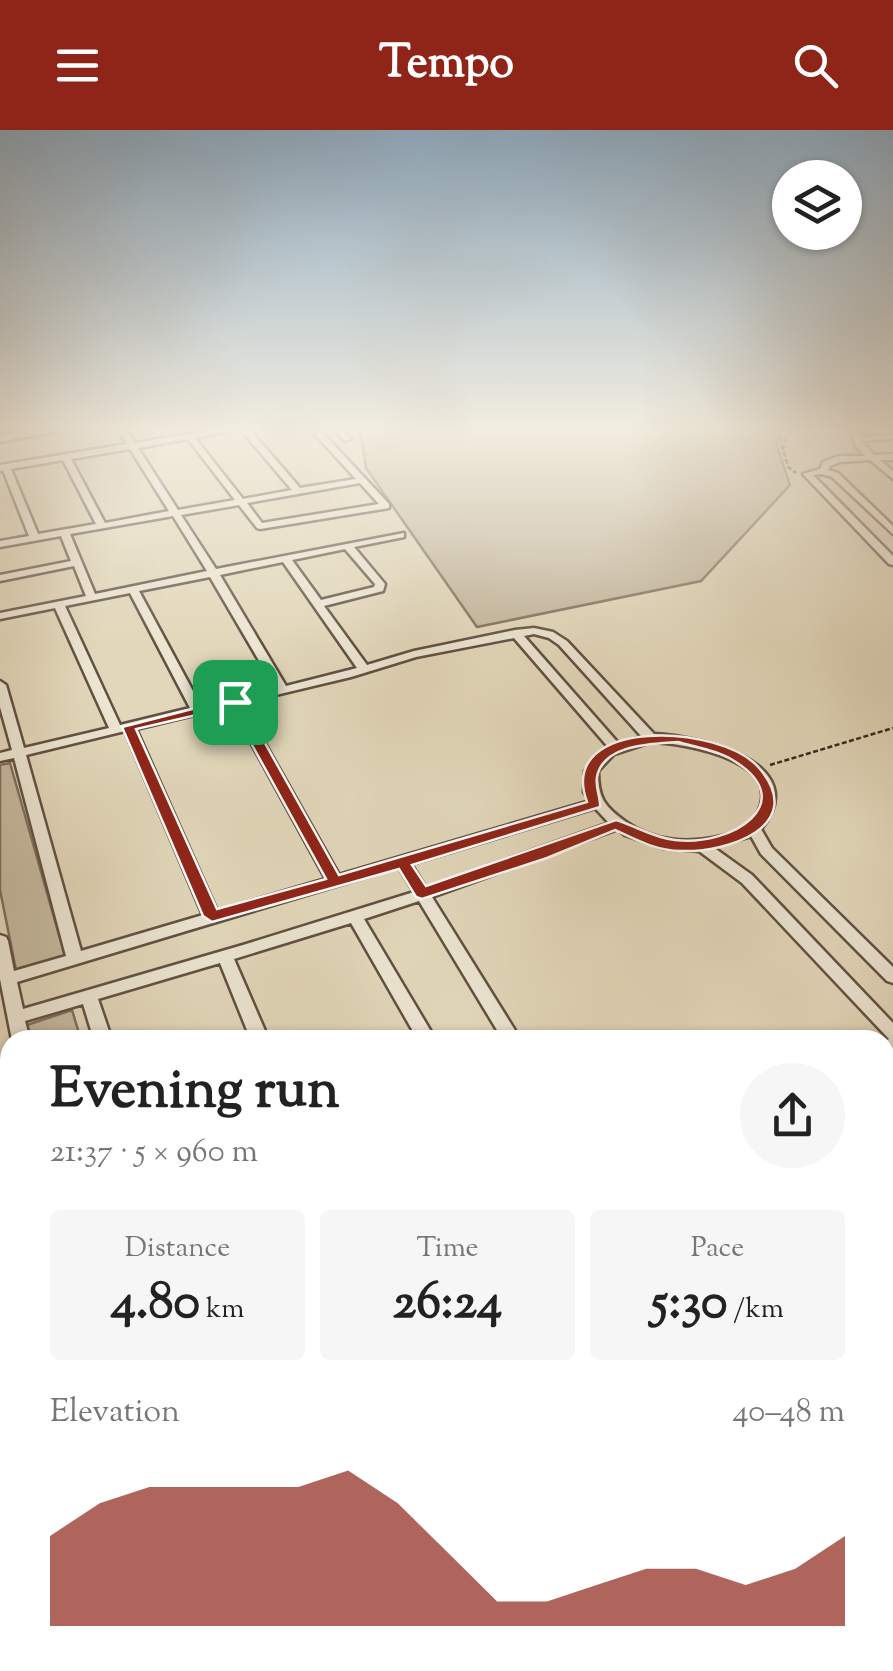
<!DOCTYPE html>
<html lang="en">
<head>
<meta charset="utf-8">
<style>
  :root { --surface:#fff; --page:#f6f6f6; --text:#222; --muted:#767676; --accent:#8f2418 }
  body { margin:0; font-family:"Sorts Mill Goudy",serif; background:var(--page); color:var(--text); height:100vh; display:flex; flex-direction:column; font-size:38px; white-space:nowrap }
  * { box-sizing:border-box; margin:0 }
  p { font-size:32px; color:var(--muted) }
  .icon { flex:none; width:55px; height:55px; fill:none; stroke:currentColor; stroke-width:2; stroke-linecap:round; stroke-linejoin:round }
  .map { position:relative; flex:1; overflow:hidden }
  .side { position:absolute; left:0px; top:900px; width:895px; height:642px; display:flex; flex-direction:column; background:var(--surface); border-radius:30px 30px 0 0; box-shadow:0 2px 8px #0004 }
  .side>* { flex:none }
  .fabs { position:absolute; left:772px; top:30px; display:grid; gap:20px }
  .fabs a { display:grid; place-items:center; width:90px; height:90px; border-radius:50%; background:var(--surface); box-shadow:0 2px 8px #0004; font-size:50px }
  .pin { position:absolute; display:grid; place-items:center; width:85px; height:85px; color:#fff; margin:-42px; border-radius:20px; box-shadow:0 5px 15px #0006 }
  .round { display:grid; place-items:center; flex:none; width:105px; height:105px; border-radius:52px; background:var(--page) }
  .summary { display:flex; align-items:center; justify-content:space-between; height:170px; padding:0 50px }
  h1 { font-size:55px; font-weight:700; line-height:75px }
  .figures { display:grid; grid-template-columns:repeat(3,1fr); gap:15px; height:170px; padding:10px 50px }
  .figures div { display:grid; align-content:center; border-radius:10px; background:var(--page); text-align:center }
  .figures b { font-size:50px; font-weight:700 }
  .figures small { font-size:28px; font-weight:400 }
  .figures p { font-size:28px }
  .chart { height:280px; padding:20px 50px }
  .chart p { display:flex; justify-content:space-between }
  .chart svg { width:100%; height:180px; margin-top:10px; fill:var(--accent); opacity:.7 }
  header { display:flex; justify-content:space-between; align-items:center; height:130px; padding:0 50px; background:var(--accent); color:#fff; font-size:45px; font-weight:700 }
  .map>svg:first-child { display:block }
  .green { fill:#c5b89f; stroke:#7e6e5c; stroke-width:2.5 }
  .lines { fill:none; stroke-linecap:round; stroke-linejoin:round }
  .minor-casing { stroke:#615042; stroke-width:5 }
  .major-casing { stroke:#36231a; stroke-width:5 }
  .path { stroke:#36231a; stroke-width:2.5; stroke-dasharray:5 2.5; stroke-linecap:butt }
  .minor { fill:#ece5d2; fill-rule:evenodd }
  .major { fill:#e2d7ba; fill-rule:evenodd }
  .route { fill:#8f2418; stroke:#fff; stroke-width:2.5; fill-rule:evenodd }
</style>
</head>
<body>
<header><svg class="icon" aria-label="menu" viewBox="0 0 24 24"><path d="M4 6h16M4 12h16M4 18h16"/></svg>Tempo<svg class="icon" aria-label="search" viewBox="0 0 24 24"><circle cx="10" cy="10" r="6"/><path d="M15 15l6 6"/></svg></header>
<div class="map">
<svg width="893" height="1541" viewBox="0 0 893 1541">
  <rect width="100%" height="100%" fill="#e2d7ba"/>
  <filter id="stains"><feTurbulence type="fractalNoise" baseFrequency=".002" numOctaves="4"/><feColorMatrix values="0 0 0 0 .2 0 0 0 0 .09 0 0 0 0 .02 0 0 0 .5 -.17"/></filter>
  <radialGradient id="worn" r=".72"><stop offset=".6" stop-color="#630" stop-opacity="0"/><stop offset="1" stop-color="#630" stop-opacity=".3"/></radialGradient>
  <g class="green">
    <path d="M775,300L776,313L790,355L701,451L477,497L366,338L360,300Z"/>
    <path d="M10,633L65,826L16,840L0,760V635Z"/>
    <path d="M72,880L81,910H21L18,898Z"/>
  </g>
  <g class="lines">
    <defs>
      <g id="minor">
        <path d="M118,300H126L135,313L212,300H234L195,308L243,369L292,360L241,300H250L300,358L356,349L311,300H320L389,374V378L260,399L257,398L239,375L181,385L216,439L404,403V407L354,417L385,454L383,461L324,476L367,535L414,521L515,500L534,498L553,502L567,511L654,604C699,606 815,632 761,699L772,718L893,837V853L887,851L761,724L751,706L713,717L752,745L893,893V923L885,926V911L889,909L742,753L699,721L663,718L625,705L618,699L432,767L521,910H503L419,771L364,789L436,910H418L351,793L234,829L269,910H251L220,833L98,869L112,910H94L83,874L25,891L30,910H12L0,849V805L6,807L8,811L14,841L66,826L14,628L0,631V623L12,620L0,577V551L6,555L24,618L109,598L55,478L0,489V483L86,466L74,436L0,451V445L71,431L61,406L0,417V411L29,406L3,340L0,341V335L127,314ZM188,309L235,370L178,380L138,318ZM130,319L169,381L105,393L71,329ZM63,330L96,394L38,404L11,339ZM360,353L379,374L262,393L247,373ZM173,386L207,441L95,464L70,404ZM345,419L375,454L374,457L321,470L292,430ZM283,432L357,538L286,556L220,445ZM210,447L275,558L201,576L139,461ZM130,463L190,578L120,595L65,476ZM534,504L549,508L559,515L642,607L619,614L524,506ZM514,508L609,618L585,641L584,662L590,671L339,745L242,573L351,547L416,527ZM231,576L326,749L217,781L136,599ZM125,601L203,785L81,821L26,625ZM651,612C685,613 791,631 755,687C748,698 734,703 722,706C689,714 654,712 626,692C604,676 598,668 598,641L614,624ZM595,678L609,693L426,758L411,734ZM399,737L414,762L243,815L23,879L17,852Z"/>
        <path d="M335,300H344L351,309L344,311Z"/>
        <path d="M849,300H857L860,307L893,305V309L862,311L874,325L893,324V330H880L893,341V349L870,330L840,332L830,336L828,340L838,343L893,396V404L832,347L822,344L813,345L893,426V435L889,434L803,344L820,339L823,332L839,326H865L857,318Z"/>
        <path d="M0,988L6,991L10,1001V1064L3,1061L0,1052Z"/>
        <path d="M893,1054V1073L885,1076V1057Z"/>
        <path d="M10,1107V1125L0,1129V1111Z"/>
        <path d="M885,1188L893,1191V1216L885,1212Z"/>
        <path d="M10,1278V1300L0,1304V1282Z"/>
        <path d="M885,1363L893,1366V1394L885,1391Z"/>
        <path d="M885,1506L893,1509V1541H884L878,1532H885Z"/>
        <path d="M92,1532H118L119,1541H93Z"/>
        <path d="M138,1532H164L166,1541H140Z"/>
        <path d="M273,1532H299L302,1541H276Z"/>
        <path d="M460,1532H486L489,1541H463Z"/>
        <path d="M585,1532H622L618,1541H582Z"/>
      </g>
      <path id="major" d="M33,300H62L0,312V306Z"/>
    </defs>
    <use href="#minor" class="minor-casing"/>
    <use href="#major" class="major-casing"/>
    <g class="path">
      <path d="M778,300L788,337L796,343"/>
      <path d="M783,320L788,300"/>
      <path d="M770,635L893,598"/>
    </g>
    <use href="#minor" class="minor"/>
    <use href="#major" class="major"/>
  </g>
  <linearGradient id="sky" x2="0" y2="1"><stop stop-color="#8eaac0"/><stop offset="0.58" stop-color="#f2ede0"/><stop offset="1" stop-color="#f2ede0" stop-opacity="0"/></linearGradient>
  <rect width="893" height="516" fill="url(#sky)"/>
  <path class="route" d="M235,568L242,572L339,745L587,672C555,586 723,593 760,639C808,697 726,723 681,721C657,721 636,710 615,700L547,728L422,769L416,767L399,739L212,792L203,786L122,597ZM231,577L326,749L217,779L136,599ZM678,612C695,617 716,620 731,629C804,672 731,717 675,710C654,708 636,696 616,690L426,756L412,735L600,677C601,668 595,658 597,647C603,614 652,614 678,612Z"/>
  <rect width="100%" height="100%" filter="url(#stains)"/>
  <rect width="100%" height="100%" fill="url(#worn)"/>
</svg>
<div class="fabs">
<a><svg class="icon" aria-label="layers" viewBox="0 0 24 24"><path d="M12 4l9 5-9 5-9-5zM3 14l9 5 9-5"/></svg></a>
</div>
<div class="pin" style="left:235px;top:572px;background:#1e9e55"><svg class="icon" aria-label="arrive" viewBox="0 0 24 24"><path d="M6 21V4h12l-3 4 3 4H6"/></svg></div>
<section class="side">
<div class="summary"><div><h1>Evening run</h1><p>21:37 · 5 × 960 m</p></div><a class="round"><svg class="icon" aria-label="share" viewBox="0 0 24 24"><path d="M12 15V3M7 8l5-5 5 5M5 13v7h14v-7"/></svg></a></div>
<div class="figures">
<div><p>Distance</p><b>4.80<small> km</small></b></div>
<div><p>Time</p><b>26:24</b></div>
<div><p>Pace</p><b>5:30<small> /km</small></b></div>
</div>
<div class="chart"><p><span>Elevation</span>40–48 m</p>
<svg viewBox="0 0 160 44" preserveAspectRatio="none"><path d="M0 44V22L10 14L20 10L30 10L40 10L50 10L60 6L70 14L80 26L90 38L100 38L110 34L120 30L130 30L140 34L150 30L160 22V44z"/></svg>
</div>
</section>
</div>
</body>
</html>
